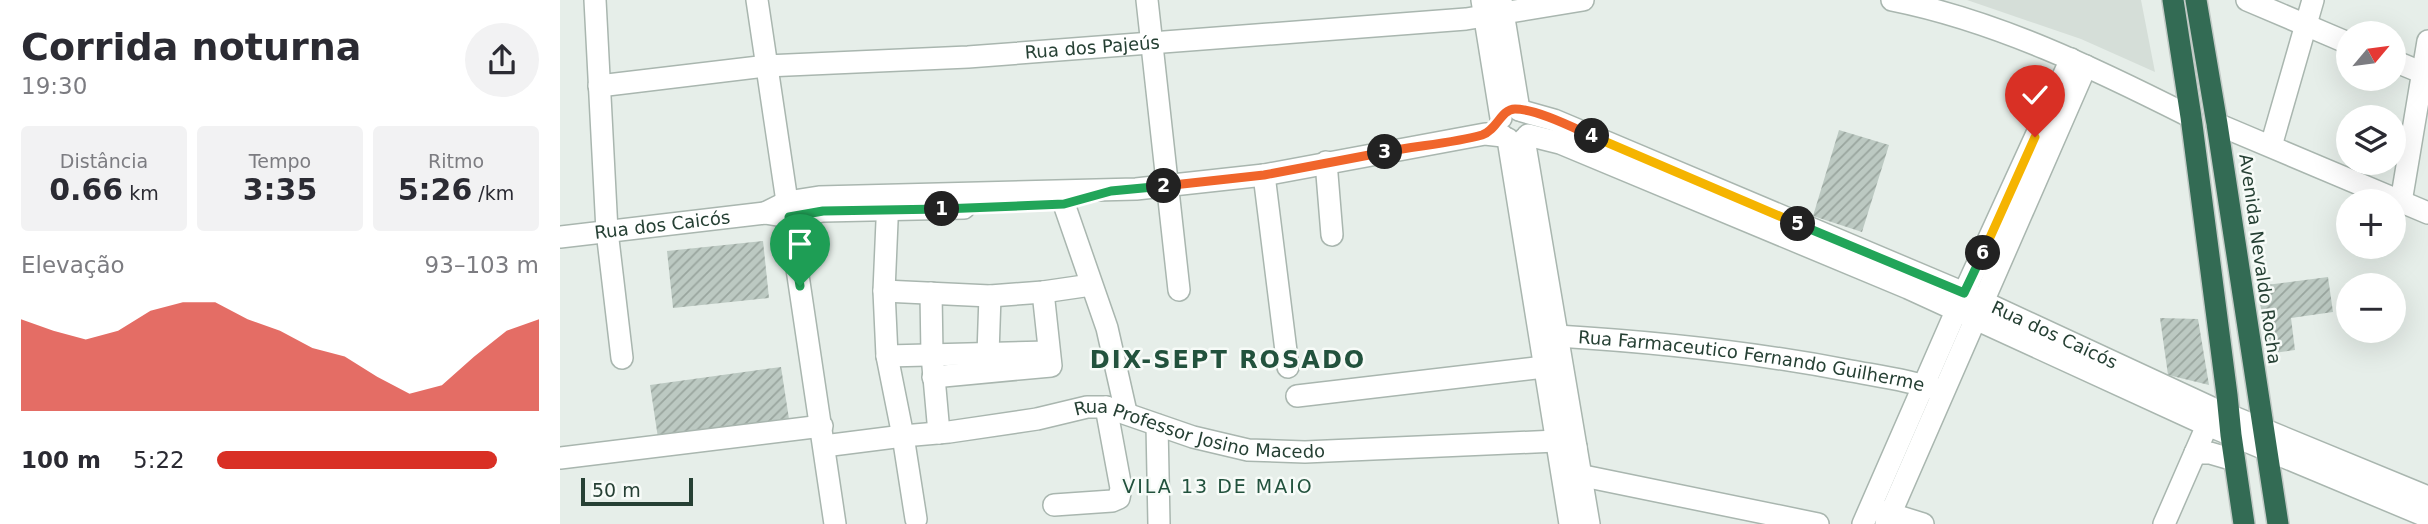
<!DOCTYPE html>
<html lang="pt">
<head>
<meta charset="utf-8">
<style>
  :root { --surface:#fff; --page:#f2f2f3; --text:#2b2b33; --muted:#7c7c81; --accent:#d93025 }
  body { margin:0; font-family:"DejaVu Sans",sans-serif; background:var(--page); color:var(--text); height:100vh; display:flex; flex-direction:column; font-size:26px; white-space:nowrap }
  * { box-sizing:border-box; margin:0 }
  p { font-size:23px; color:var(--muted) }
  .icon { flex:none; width:38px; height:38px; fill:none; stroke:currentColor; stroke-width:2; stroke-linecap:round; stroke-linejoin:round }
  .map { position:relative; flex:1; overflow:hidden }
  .panel { display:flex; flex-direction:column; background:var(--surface); width:560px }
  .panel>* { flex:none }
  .needle { width:46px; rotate:61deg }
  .buttons { position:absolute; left:1776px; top:21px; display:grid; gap:14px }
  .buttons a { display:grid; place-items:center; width:70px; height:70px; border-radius:50%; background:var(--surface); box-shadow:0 7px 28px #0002; font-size:35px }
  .scale { position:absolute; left:21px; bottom:18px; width:112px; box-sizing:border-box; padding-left:7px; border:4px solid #264034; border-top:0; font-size:19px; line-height:24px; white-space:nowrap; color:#264034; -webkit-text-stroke:5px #f7fbf8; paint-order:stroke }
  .pin { position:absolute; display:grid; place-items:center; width:60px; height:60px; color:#fff; margin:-72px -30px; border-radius:50% 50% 50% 0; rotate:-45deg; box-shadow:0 0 7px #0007 }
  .pin .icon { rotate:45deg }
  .km { position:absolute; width:35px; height:35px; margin:-18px; border-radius:50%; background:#222; color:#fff; font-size:19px; line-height:35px; text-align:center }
  .round { display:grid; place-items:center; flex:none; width:74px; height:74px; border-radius:37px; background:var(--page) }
  .overview { display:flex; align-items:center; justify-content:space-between; height:119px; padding:0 21px }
  h1 { font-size:38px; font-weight:700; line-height:52px }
  .figures { display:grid; grid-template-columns:repeat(3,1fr); gap:10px; height:119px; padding:7px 21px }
  .figures div { display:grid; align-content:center; border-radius:7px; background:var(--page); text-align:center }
  .figures b { font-size:30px; font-weight:700 }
  .figures small { font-size:19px; font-weight:400 }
  .figures p { font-size:19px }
  .chart { height:196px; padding:14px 21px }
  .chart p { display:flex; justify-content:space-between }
  .chart svg { width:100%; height:126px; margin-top:7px; fill:var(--accent); opacity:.7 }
  ul { padding:0 21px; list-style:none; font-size:23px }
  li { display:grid; grid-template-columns:112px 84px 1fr; align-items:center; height:52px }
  li i { height:18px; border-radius:9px; background:var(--accent) }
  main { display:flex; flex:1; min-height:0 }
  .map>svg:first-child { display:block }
  .built { fill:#d5ded8 }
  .building { fill:url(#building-hatch) }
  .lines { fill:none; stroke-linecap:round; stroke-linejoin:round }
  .minor-casing { stroke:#a9b6af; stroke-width:24 }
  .highway-casing { stroke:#c2cac6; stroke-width:24 }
  .minor { stroke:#fff; stroke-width:21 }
  .highway { stroke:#336b54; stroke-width:21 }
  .split-1-casing { stroke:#fff; stroke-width:14 }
  .split-2-casing { stroke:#fff; stroke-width:14 }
  .split-3-casing { stroke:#fff; stroke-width:14 }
  .split-4-casing { stroke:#fff; stroke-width:14 }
  .split-5-casing { stroke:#fff; stroke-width:14 }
  .split-6-casing { stroke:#fff; stroke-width:14 }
  .split-7-casing { stroke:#fff; stroke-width:14 }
  .split-1 { stroke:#22a559; stroke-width:9 }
  .split-2 { stroke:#22a559; stroke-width:9 }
  .split-3 { stroke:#f0652b; stroke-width:9 }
  .split-4 { stroke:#f0652b; stroke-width:9 }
  .split-5 { stroke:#f5b400; stroke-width:9 }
  .split-6 { stroke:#22a559; stroke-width:9 }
  .split-7 { stroke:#f5b400; stroke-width:9 }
  .labels { text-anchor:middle; stroke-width:5; stroke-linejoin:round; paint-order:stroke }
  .street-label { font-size:18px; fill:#264034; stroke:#f7fbf8 }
  .neighbourhood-label { font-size:19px; letter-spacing:2px; fill:#22523d; stroke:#f7fbf8 }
  .district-label { font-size:24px; font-weight:bold; letter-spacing:2px; fill:#22523d; stroke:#f7fbf8 }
</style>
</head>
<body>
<main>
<section class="panel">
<div class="overview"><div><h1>Corrida noturna</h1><p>19:30</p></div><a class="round"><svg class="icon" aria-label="share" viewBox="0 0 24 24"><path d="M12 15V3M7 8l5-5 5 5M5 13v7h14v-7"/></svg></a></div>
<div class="figures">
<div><p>Distância</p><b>0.66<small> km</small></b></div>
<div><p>Tempo</p><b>3:35</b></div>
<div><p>Ritmo</p><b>5:26<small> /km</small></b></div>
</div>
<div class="chart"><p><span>Elevação</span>93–103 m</p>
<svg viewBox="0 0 160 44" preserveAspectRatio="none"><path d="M0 44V12L10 16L20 19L30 16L40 9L50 6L60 6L70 12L80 16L90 22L100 25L110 32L120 38L130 35L140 25L150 16L160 12V44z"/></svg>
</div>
<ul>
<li><b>100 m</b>5:22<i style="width:87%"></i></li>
</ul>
</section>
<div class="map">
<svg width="1868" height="524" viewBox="0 0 1868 524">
  <defs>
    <pattern id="building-hatch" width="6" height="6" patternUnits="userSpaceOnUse" patternTransform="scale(1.75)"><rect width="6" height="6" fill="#bcc9c2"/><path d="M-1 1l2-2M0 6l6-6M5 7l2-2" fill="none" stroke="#99a59e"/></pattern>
  </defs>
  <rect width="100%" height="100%" fill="#e6eee9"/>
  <path class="built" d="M1407,0H1581L1595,72L1521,39Z"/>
  <g class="building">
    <path d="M1279,130L1329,145L1302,232L1253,216Z"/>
    <path d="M203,241L209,298L113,308L107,251Z"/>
    <path d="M1768,277L1773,312L1731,318L1735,350L1707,354L1698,286Z"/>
    <path d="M1600,318L1638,319L1649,385L1608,375Z"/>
    <path d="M221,367L229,419L98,438L90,385Z"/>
  </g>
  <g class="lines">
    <defs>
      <g id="minor">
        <path d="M35,0L47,231L62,358"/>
        <path d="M197,0L275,524"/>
        <path d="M587,0L619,290"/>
        <path d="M922,0L941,118"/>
        <path d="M941,0L959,110"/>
        <path d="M1332,0C1437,21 1536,69 1631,117"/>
        <path d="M1687,0L1788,43"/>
        <path d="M1834,61L1868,75"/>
        <path id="s1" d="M39,86L206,66L408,57L906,19L1023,0"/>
        <path id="s2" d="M962,111L994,120L1404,293L1654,409L1868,497"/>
        <path d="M1657,124L1868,213"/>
        <path d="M968,135L1000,143L1348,288L1638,421L1868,517"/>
        <path d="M948,139L1010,524"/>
        <path d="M964,139L1029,524"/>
        <path d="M1711,146L1753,0"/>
        <path d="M766,162L772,235"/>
        <path d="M704,175L728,367"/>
        <path d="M328,198L324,291L327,356L343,436L356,519"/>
        <path d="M1841,202L1868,41"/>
        <path d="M504,204L547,328L566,412"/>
        <path d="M205,213L227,202L259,197L576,189L704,175L925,134L943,136"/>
        <path id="s3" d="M0,237L205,213L229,217L263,211L404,208"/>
        <path d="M324,291L430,296L483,292L531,285"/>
        <path d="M371,293L372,355L379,433"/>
        <path id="s4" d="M997,336C1096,342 1193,352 1291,371C1318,376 1348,380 1375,389"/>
        <path d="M428,354L430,296"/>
        <path d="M327,356L488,352"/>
        <path d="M373,377L491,366L483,292"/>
        <path d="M737,396L984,367"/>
        <path d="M597,425L599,524"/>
        <path id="s5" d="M264,446L343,436L389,432L477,419L527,407H546L633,437L688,450L745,452L996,441L1016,447"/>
        <path d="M1635,453H1650L1674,460"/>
        <path d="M0,458L262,426"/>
        <path d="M1009,473L1258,524"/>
        <path d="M494,505L552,501L559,498L561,488L546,407"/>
        <path d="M1318,510L1363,524"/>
        <path d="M1303,524L1404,293L1511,59"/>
        <path d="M1326,524L1526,66"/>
        <path d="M1604,524L1652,414"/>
      </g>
      <g id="highway">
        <path d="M1613,0L1631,117L1667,395L1671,435L1684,524"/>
        <path d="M1636,0L1657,124L1718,524"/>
      </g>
    </defs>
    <use href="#minor" class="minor-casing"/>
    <use href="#highway" class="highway-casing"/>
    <use href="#minor" class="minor"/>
    <use href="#highway" class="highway"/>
  </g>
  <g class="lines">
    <defs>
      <path id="split-1" d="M240,286L229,217L263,211L382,209"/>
      <path id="split-2" d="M382,209L504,204L551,191L604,186"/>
      <path id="split-3" d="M604,186L704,175L825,152"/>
      <path id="split-4" d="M825,152C855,146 894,143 922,135C937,130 941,109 955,109C976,109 1012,127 1032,136"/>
      <path id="split-5" d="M1032,136L1238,224"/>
      <path id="split-6" d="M1238,224L1404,293L1423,253"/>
      <path id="split-7" d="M1423,253L1475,137"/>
    </defs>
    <use href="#split-1" class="split-1-casing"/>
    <use href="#split-2" class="split-2-casing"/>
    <use href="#split-3" class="split-3-casing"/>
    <use href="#split-4" class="split-4-casing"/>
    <use href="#split-5" class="split-5-casing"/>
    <use href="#split-6" class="split-6-casing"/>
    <use href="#split-7" class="split-7-casing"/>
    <use href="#split-1" class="split-1"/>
    <use href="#split-2" class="split-2"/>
    <use href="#split-3" class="split-3"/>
    <use href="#split-4" class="split-4"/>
    <use href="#split-5" class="split-5"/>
    <use href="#split-6" class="split-6"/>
    <use href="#split-7" class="split-7"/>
  </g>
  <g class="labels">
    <g class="street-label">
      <text dy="6" stroke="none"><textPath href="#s1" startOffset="495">Rua dos Pajeús</textPath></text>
      <text dy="6" stroke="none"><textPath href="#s3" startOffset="103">Rua dos Caicós</textPath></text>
      <text transform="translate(1700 259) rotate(82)" y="6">Avenida Nevaldo Rocha</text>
      <text dy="6" stroke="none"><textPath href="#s2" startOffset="578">Rua dos Caicós</textPath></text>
      <text dy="6" stroke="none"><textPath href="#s4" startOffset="196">Rua Farmaceutico Fernando Guilherme</textPath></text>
      <text dy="6" stroke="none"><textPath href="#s5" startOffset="382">Rua Professor Josino Macedo</textPath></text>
    </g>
    <g class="neighbourhood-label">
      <text x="658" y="493">VILA 13 DE MAIO</text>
    </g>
    <g class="district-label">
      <text x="668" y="368">DIX-SEPT ROSADO</text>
    </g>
  </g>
</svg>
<div class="buttons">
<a><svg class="needle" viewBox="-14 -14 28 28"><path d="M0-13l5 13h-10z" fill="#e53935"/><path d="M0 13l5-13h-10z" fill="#7c7c81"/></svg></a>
<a><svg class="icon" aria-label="layers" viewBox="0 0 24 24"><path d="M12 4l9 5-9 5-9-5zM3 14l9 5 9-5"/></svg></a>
<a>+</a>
<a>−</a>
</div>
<div class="scale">50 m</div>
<div class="pin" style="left:240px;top:286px;background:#1e9e55"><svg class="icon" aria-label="arrive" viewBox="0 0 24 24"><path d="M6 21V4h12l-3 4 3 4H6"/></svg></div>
<div class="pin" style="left:1475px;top:137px;background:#d93025"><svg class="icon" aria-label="check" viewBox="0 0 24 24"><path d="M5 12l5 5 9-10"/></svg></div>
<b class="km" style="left:382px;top:209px">1</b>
<b class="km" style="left:604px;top:186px">2</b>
<b class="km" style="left:825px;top:152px">3</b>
<b class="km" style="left:1032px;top:136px">4</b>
<b class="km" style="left:1238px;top:224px">5</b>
<b class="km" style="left:1423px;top:253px">6</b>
</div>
</main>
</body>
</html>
